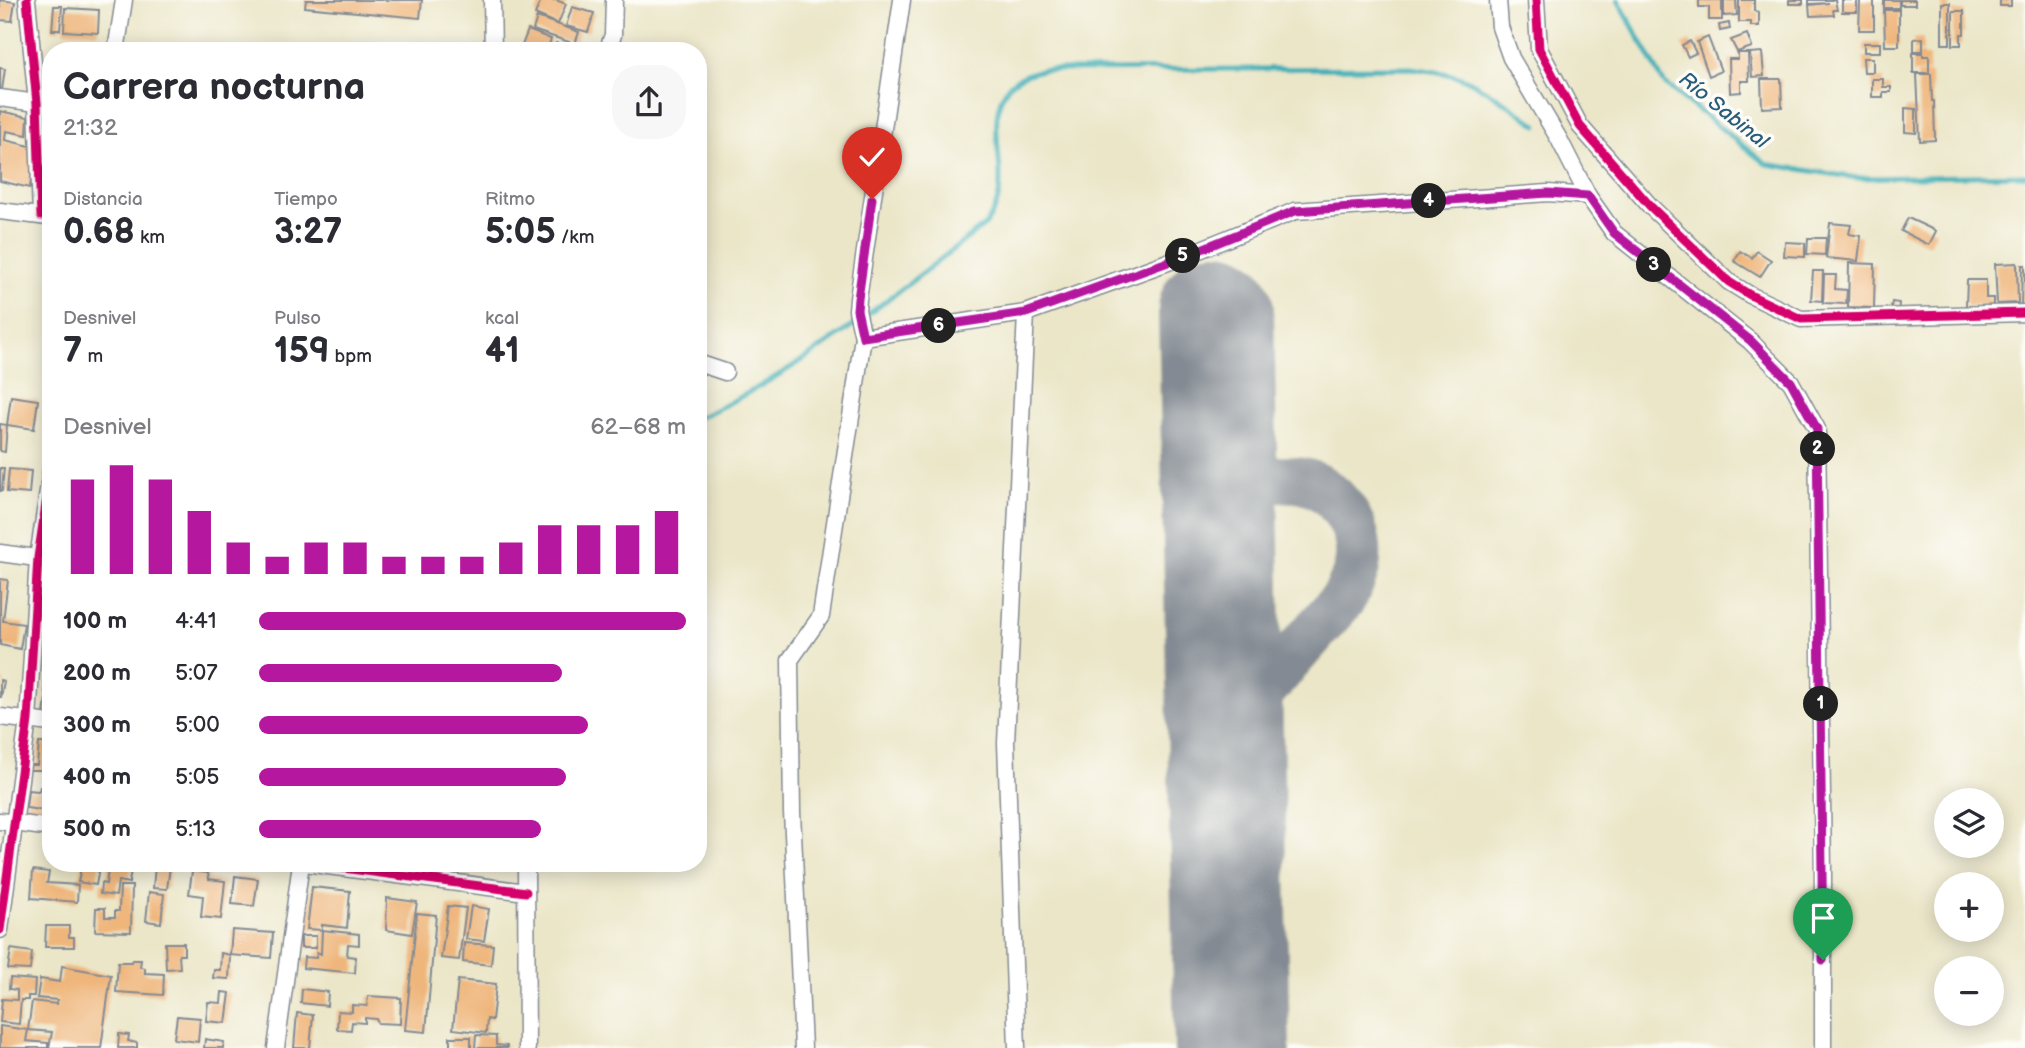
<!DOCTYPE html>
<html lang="es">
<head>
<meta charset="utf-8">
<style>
  :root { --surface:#fff; --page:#f7f7f7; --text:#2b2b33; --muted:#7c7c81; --accent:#b5179e }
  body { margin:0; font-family:"Balsamiq Sans",sans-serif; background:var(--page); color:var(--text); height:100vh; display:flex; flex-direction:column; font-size:26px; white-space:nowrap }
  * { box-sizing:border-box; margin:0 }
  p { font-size:23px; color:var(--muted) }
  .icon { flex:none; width:38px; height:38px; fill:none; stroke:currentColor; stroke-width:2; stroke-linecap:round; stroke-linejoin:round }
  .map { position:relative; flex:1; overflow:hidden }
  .drawer { position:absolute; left:42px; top:42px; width:665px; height:830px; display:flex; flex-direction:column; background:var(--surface); border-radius:28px; box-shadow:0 4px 18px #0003 }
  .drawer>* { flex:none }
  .fabs { position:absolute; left:1934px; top:788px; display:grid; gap:14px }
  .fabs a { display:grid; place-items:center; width:70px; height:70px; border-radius:50%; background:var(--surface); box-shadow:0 4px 18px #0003; font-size:35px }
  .pin { position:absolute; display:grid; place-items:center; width:60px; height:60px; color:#fff; margin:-72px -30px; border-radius:50% 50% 50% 0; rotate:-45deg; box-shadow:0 0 7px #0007 }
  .pin .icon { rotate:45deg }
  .km { position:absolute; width:35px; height:35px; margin:-18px; border-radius:50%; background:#222; color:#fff; font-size:19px; line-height:35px; text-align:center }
  .round { display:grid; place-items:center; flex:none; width:74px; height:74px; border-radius:28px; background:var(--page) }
  .overview { display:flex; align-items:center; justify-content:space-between; height:119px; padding:0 21px }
  h1 { font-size:38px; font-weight:800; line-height:52px }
  .stats { display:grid; grid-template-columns:repeat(3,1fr); gap:10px; height:119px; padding:7px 21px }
  .stats div { display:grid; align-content:center }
  .stats b { font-size:35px; font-weight:800 }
  .stats small { font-size:19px; font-weight:400 }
  .stats p { font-size:19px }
  .chart { height:196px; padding:14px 21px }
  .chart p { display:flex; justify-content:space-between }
  .chart svg { width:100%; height:126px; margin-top:7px; stroke:var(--accent); stroke-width:6 }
  ul { padding:0 21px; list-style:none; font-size:23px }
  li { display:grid; grid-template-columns:112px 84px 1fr; align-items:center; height:52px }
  li i { height:18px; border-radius:9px; background:var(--accent) }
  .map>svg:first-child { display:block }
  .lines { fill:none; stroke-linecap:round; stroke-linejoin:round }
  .stream { stroke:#3eafb7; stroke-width:5 }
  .taxiway { stroke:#838a93; stroke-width:46 }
  .runway { stroke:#838a93; stroke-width:116 }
  .building { fill:#efb67c }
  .minor-casing { stroke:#838a93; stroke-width:19 }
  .minor { stroke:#fff; stroke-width:16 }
  .cycleway-casing { stroke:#fdfcf7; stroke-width:13 }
  .cycleway { stroke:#d6006c; stroke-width:9 }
  .route-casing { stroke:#fff; stroke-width:14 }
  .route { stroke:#b5179e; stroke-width:9 }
  .labels { text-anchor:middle; stroke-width:7; stroke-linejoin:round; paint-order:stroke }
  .water-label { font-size:21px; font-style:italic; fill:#275c7d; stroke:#fdfcf7 }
</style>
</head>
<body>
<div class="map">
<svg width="2025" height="1048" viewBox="0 0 2025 1048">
  <rect width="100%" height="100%" fill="#fdfcf7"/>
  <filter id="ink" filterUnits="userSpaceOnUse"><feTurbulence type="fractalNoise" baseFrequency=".0143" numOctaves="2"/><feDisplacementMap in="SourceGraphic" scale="14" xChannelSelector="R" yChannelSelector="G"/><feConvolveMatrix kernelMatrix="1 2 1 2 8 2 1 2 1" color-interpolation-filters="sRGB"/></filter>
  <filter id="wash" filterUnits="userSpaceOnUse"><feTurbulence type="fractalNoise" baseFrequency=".00686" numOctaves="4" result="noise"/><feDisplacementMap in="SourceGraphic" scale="28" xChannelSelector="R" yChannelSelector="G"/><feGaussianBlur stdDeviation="1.57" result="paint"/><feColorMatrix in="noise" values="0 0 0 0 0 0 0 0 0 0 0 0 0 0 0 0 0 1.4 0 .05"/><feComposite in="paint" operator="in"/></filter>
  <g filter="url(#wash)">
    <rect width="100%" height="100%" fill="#ebe6c8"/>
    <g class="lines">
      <g class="stream">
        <path d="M1618,0L1664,83L1766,164L1857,178L2025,175"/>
        <path d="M698,418C804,370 895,294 986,224C993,214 997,206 999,194C1005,161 985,116 1008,87C1016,77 1030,73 1042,70L1410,68C1429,71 1448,72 1466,80C1491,91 1515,110 1537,125"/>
      </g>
      <path class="taxiway" d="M1220,485C1245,483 1283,475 1307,482C1337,490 1361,528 1358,559C1357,574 1350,586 1343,599L1225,734"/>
      <path class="runway" d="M1216,311L1232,1048"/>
    </g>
    <g id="blocks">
      <g class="building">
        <path d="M0,0L15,2L12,21L0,20Z"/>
        <path d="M306,0H422L420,18L305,7Z"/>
        <path d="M541,0H556L566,4L558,24L535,14Z"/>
        <path d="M1699,0H1722V20H1709V7H1699Z"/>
        <path d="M1724,0H1736L1737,15L1724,16Z"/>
        <path d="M1739,0H1754V11L1759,12V26H1751V22H1739Z"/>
        <rect x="1789" y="0" width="14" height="4"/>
        <path d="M1809,0H1835L1837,10H1833L1834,15L1810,16L1809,5L1829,3L1809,4Z"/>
        <rect x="1842" y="0" width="15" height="12"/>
        <path d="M1860,0H1874V30H1859Z"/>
        <rect x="1884" y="0" width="15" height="8"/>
        <rect x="1900" y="0" width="15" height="5"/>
        <rect x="2000" y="0" width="11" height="6"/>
        <rect x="1942" y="3" width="8" height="41"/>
        <path d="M54,6H62L60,30H52Z"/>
        <path d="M572,7L594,13L588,32L566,26Z"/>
        <path d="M65,8L99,10L98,33L64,31Z"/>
        <path d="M1884,10H1899V46H1885Z"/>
        <path d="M1953,11H1964V34H1961V45H1953Z"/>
        <path d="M537,17L579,32L575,44L533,30Z"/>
        <path d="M1729,23L1730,29L1720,31L1719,25Z"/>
        <path d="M528,30L551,39L547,51H528L521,48Z"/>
        <path d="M1747,34L1752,47L1737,52L1731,40Z"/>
        <path d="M1708,37L1721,71L1709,76L1697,42Z"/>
        <path d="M1923,38V51H1914V39Z"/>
        <path d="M1690,41L1696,53L1688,57L1682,45Z"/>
        <path d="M556,43L576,51H553Z"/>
        <rect x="1864" y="43" width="16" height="9"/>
        <path d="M1762,52L1764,76L1752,77L1750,53Z"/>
        <path d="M1738,53H1748L1749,81H1741V92L1730,93L1729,59H1738Z"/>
        <path d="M1913,53H1923V56H1929V73H1913Z"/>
        <path d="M1863,58H1873V72H1864Z"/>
        <path d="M0,68L5,69L2,90H0Z"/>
        <path d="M1917,74H1931L1932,101H1934L1935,140L1920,141Z"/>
        <path d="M1761,79H1781L1782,107L1762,108Z"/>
        <path d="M1872,79H1883V87H1891V92H1883V97H1872Z"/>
        <path d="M1905,108L1916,109V133L1905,132Z"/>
        <path d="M0,111L28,117L27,135L6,131L5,140L34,147L30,188L0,181Z"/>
        <path d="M1908,218L1936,231L1929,245L1901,231Z"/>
        <path d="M1830,223L1851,225L1849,234L1861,236L1858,261L1826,258Z"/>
        <path d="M1808,238H1826L1825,255L1807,254Z"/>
        <path d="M1785,242L1805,243V257L1784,256Z"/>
        <path d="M1740,251L1752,258L1757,251L1771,260L1760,277L1734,261Z"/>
        <path d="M1849,263L1875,264L1874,308L1848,307Z"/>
        <path d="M2017,263L2018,303L1997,304L1995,264Z"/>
        <path d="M2022,265H2025V305H2021Z"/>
        <path d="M1813,271H1823L1822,301L1811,300Z"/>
        <path d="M1824,275H1836L1835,289L1847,290L1846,304L1823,303Z"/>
        <path d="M1967,280H1986V298H1993V306H1966Z"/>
        <path d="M1892,302L1899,303L1898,314L1890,313Z"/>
        <path d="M11,396L38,400L34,429L7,425Z"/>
        <path d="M0,424L7,425L5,452L0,451Z"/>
        <path d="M0,468H4L2,491H0Z"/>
        <path d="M9,469L31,471L29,494L7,492Z"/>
        <path d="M0,579L8,580L3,621L24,624L20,649L0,645Z"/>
        <path d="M47,678H51V694L45,693Z"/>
        <path d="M0,680L4,681L1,697H0Z"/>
        <path d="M46,699H51V716L44,715Z"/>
        <path d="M39,743H51L49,775L42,770H30V765H37Z"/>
        <path d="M40,787L51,788L48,811L26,808L28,790L39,791Z"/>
        <path d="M82,863H100L96,885L78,882Z"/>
        <path d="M109,863H132L129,883L118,881L116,896L100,894L101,883L106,884Z"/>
        <path d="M404,863H418L417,868L403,866Z"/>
        <path d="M155,866L170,867L167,889L153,888Z"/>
        <path d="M33,870L49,872L47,883L78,885L77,902L31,898Z"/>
        <path d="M192,871L208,873L209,879L225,881L221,919L201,917L203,896L189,894Z"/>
        <path d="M235,876L258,879L254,906L232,904Z"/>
        <path d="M120,886H132L131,932L95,931L96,908H105V917H115V911H119Z"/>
        <path d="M312,887L350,891L347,928L322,925V930L307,929Z"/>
        <path d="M149,892L164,894L161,923L146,921Z"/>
        <path d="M387,898L417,902L412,934L386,930Z"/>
        <path d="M448,906L466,908L459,960L441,958Z"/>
        <path d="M471,906L489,909L484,941L466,939Z"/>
        <path d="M417,913L436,915L426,1032L405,1030Z"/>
        <path d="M46,926H69V937H74V947H45Z"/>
        <path d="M232,930L273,933L271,958L230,955L229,979L213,978L214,970H220L221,953L230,955Z"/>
        <path d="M322,930L359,934V945L348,944L347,956L356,957L355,973L303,968L304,957L316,958L317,952L321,954Z"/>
        <rect x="301" y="936" width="15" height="12"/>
        <path d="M165,943H184V955H179L180,968L166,969Z"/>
        <path d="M464,943L493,945L491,965L463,962Z"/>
        <path d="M11,949L32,952L30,970L8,969Z"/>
        <path d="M132,960H141L140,967L145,968V973L164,974L163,995L116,992L118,962H131Z"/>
        <path d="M62,966L111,975L101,1048H49L52,1032L28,1030L32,1001L56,1004L57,1000L37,998L40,979L60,982Z"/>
        <path d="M10,978L35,980L34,996H28V1000H21L19,1024L0,1022L2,999L17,1000V990L9,989Z"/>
        <path d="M458,980L496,984L492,1020L487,1019L486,1033L453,1029Z"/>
        <path d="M302,989L328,992L327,1006L301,1003Z"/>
        <path d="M222,992L230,993L226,1023L206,1021L208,1002L221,1003Z"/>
        <path d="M368,996L401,998L400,1024L378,1023L376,1019L365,1018V1023L352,1022L351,1030L337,1029L338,1011L352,1012V1005L367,1006Z"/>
        <path d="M297,1013L313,1015L310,1048H294Z"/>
        <path d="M177,1016L200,1018L198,1042L174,1039Z"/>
        <path d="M0,1026L28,1030L26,1041L48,1043V1048H0Z"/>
        <path d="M119,1034L129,1035L128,1041L137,1043V1048H118Z"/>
        <path d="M476,1035L496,1036V1045L507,1046V1048H475Z"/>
        <rect x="450" y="1037" width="21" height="11"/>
        <path d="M205,1039L224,1042L223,1048H204Z"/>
      </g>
    </g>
  </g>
  <g filter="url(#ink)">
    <use href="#blocks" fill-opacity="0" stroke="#838a93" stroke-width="2"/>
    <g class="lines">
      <defs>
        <g id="minor">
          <path d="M27,0L37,103L41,216"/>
          <path d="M492,0L493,51"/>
          <path d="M1498,0L1500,27L1511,58L1559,139L1588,196L1614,233L1750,341L1791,382L1817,429L1823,871V1048"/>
          <path d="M1536,0L1539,49L1580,126L1650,206L1729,282L1750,295L1801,319L2025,313"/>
          <path d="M116,51L124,0"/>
          <path d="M607,51L613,35L614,0"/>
          <path d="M0,98L37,103"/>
          <path d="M0,211L48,217"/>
          <path d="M863,337L1026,313L1182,257L1295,211L1548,193L1588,196"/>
          <path d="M698,363L725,372"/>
          <path d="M0,553L51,560"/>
          <path d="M0,717L51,723"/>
          <path d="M0,821L51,828"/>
          <path d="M305,863L526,892"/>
          <path d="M526,863L527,1048"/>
          <path d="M0,930L28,720L38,558L51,471"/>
          <path d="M276,1048L301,863"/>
          <path d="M803,1048L792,812L790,660L821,616L863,337L857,310L858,299L902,0"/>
          <path d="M1017,1048L1006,743L1026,313"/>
        </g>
      </defs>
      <use href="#minor" class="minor-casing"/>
      <use href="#minor" class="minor"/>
      <defs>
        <g id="cycleway">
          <path d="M27,0L37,103L41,216"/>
          <path d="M1536,0L1539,49L1580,126L1650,206L1729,282L1750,295L1801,319L2025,313"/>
          <path d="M305,863L526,892"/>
          <path d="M0,930L28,720L38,558L51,471"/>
        </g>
      </defs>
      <use href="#cycleway" class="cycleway-casing"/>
      <use href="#cycleway" class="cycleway"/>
    </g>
  </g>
  <g class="lines" filter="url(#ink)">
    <defs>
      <path id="route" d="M872,199L858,299L857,310L863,337L1026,313L1182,257L1295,211L1548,193L1588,196L1614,233L1751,341L1791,382L1817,429L1823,960"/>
    </defs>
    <use href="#route" class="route-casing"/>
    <use href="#route" class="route"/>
  </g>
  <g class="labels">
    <g class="water-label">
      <text transform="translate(1724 110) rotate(39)" y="7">Río Sabinal</text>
    </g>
  </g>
</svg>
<div class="fabs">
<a><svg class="icon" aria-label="layers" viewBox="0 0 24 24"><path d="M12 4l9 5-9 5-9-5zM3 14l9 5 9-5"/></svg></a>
<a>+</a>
<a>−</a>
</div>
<div class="pin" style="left:1823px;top:960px;background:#1e9e55"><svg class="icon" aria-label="arrive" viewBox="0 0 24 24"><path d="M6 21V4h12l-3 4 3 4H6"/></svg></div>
<div class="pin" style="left:872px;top:199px;background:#d93025"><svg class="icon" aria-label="check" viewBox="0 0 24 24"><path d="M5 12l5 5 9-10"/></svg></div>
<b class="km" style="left:1821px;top:704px">1</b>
<b class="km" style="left:1818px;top:449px">2</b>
<b class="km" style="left:1654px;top:265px">3</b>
<b class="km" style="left:1429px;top:201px">4</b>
<b class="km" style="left:1183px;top:256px">5</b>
<b class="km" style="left:939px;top:326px">6</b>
<section class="drawer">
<div class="overview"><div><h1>Carrera nocturna</h1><p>21:32</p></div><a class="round"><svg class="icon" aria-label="share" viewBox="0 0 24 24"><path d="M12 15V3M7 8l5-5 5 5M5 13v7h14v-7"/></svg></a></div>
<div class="stats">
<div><p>Distancia</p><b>0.68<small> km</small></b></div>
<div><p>Tiempo</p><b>3:27</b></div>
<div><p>Ritmo</p><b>5:05<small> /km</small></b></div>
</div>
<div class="stats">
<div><p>Desnivel</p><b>7<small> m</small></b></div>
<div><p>Pulso</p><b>159<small> bpm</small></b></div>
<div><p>kcal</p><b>41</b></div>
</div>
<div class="chart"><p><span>Desnivel</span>62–68 m</p>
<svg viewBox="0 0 160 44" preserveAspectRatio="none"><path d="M5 44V11M15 44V6M25 44V11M35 44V22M45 44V33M55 44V38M65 44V33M75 44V33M85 44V38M95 44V38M105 44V38M115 44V33M125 44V27M135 44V27M145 44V27M155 44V22"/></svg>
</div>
<ul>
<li><b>100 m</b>4:41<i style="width:100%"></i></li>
<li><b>200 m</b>5:07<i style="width:71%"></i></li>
<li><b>300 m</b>5:00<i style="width:77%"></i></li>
<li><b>400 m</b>5:05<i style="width:72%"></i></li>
<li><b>500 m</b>5:13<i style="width:66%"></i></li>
</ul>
</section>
</div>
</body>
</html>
